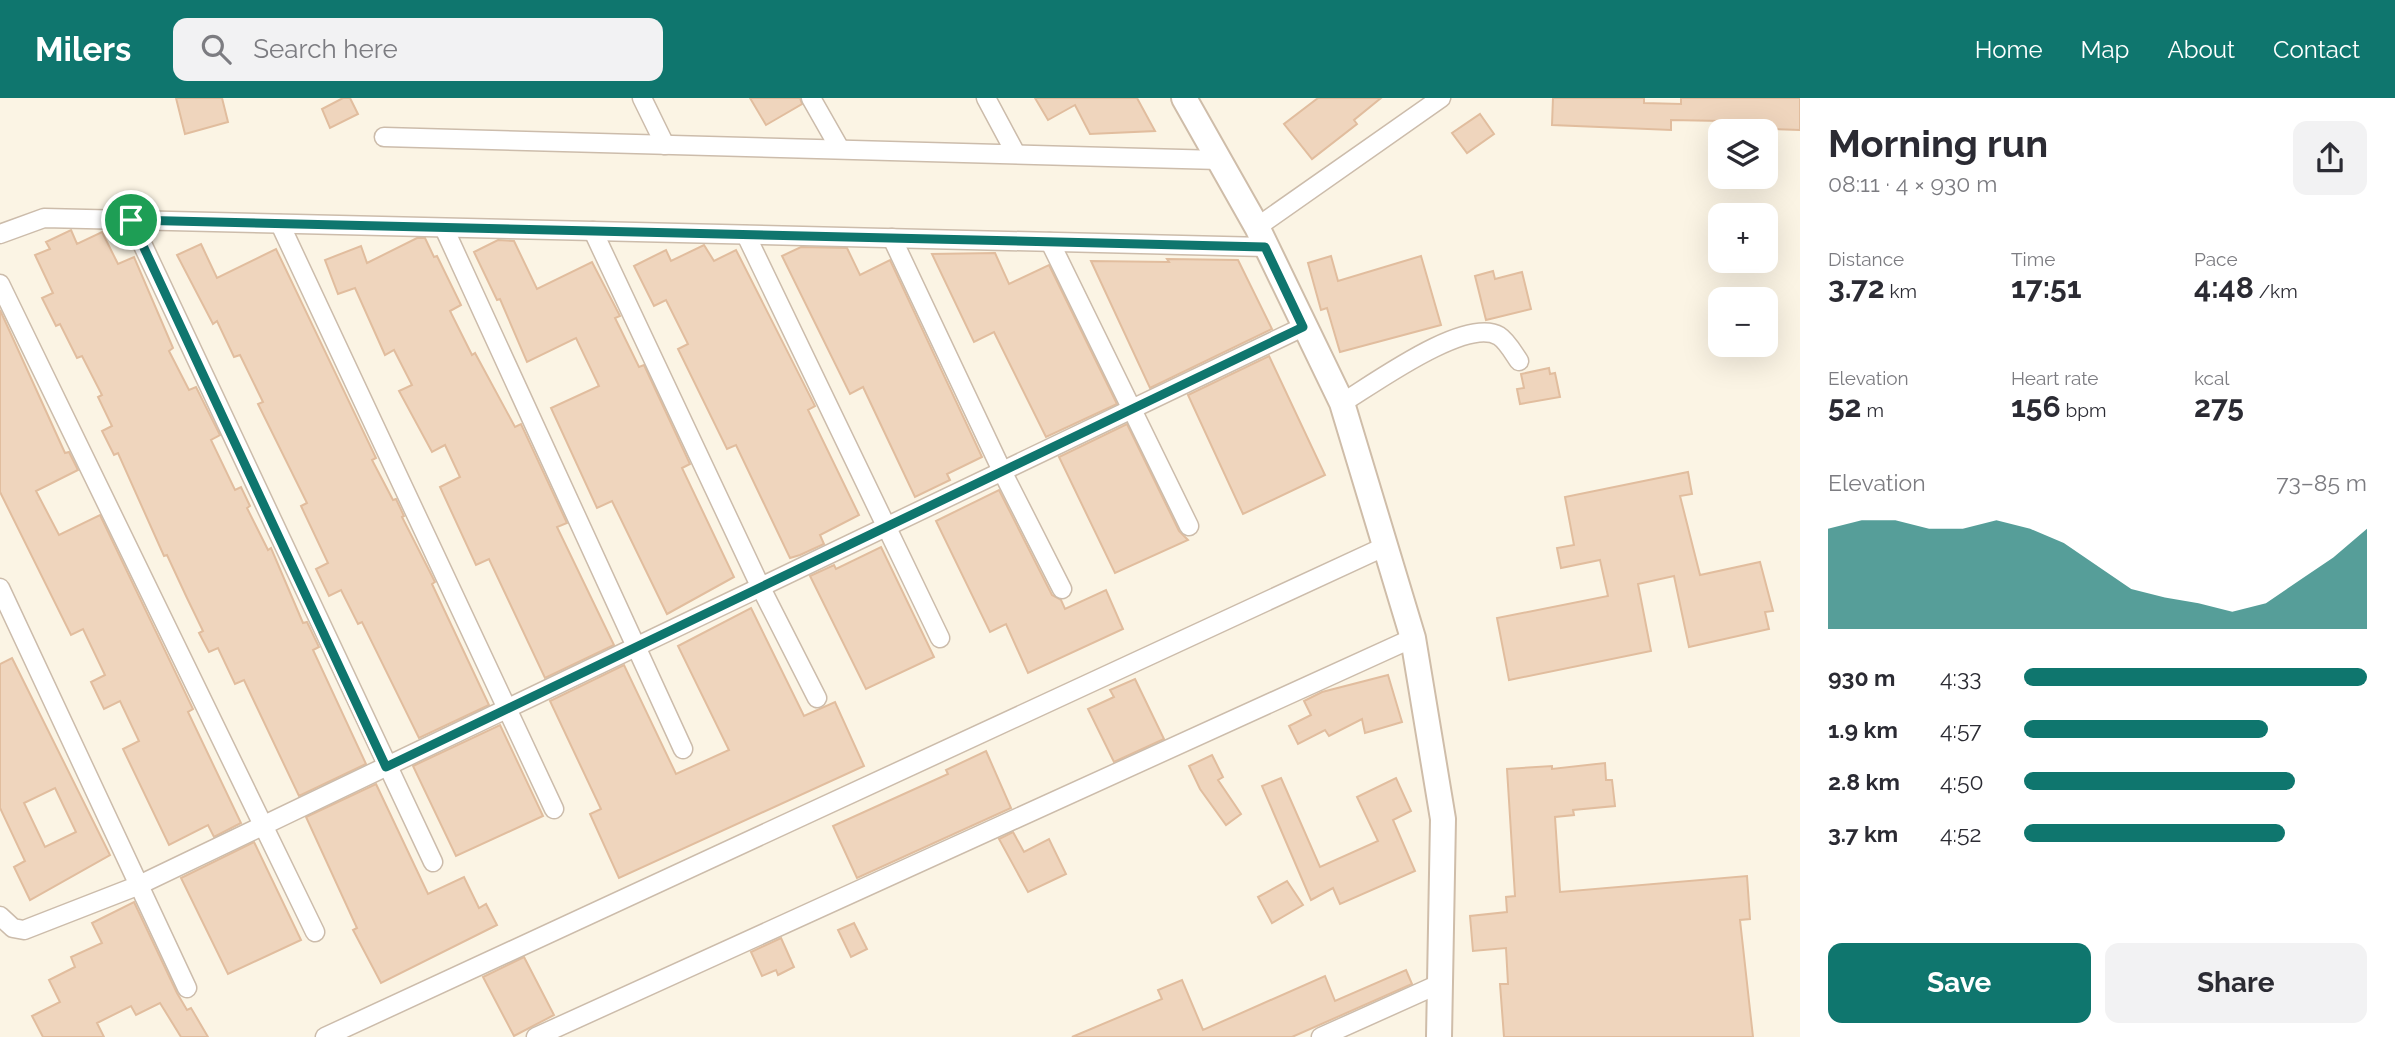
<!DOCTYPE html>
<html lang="en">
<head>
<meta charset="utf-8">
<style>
  :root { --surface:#fff; --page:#f2f2f3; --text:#2b2b33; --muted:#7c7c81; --accent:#0f766e }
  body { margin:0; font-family:Raleway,sans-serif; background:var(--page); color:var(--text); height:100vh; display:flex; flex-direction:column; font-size:26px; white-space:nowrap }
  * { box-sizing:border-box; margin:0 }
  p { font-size:23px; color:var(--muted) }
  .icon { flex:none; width:38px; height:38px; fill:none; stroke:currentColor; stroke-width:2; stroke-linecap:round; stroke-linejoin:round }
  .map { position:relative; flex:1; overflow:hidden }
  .details { display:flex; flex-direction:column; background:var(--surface); width:595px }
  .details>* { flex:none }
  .buttons { position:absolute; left:1708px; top:21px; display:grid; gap:14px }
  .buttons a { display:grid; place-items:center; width:70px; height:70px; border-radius:14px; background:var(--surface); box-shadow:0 7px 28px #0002; font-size:35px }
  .pin { position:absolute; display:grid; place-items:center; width:60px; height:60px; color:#fff; margin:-30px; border:4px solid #fff; border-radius:50%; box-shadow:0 2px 7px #0007 }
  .round { display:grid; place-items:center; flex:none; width:74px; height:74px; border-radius:14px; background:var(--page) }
  .head { display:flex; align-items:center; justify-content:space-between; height:119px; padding:0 28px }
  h1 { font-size:38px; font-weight:700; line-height:52px }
  .stats { display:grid; grid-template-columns:repeat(3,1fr); gap:10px; height:119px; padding:7px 28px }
  .stats div { display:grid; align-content:center }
  .stats b { font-size:30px; font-weight:700 }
  .stats small { font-size:19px; font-weight:400 }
  .stats p { font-size:19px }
  .chart { height:196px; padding:14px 28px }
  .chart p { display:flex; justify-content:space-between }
  .chart svg { width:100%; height:126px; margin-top:7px; fill:var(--accent); opacity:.7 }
  .action { display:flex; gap:14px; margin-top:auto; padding:14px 28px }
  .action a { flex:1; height:80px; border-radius:14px; background:var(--accent); color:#fff; font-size:28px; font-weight:700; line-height:80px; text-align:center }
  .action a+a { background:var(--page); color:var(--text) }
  ul { padding:0 28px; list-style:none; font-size:23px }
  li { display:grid; grid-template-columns:112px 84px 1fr; align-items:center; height:52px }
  li i { height:18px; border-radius:9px; background:var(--accent) }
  header { display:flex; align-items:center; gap:42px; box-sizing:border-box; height:98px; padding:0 35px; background:var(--accent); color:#fff }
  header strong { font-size:33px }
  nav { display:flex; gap:38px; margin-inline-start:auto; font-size:24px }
  .search { width:490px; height:63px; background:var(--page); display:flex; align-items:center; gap:18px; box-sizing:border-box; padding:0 24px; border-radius:14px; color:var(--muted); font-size:26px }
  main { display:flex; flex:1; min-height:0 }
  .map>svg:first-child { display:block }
  .building { fill:#efd5bd; stroke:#e1bd9e; stroke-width:2; fill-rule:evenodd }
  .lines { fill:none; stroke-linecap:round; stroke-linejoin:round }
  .street-casing { stroke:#ccbcab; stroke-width:21 }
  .secondary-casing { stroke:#cfbda9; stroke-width:28 }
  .street { stroke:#fff; stroke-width:18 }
  .secondary { stroke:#fff; stroke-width:24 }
  .route-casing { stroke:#fff; stroke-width:14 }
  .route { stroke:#0f766e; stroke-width:9 }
</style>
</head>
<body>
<header>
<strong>Milers</strong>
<div class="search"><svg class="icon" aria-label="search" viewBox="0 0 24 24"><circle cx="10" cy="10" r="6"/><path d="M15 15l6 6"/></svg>Search here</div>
<nav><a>Home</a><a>Map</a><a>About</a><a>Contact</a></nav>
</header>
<main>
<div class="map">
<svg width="1800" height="939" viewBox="0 0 1800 939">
  <rect width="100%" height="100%" fill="#fbf4e4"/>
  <g class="building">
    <path d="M176,0H222L228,24L185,36Z"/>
    <path d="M343,0H350L358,16L330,30L322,11Z"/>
    <path d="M750,0H800L802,6L766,27Z"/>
    <path d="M1035,0H1137L1155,33L1090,36L1075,7L1048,22Z"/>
    <path d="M1318,0H1381L1354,22L1357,26L1312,61L1284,26Z"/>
    <path d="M1553,0H1644V5L1681,6V0H1800V32L1722,29V23L1671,22V32L1552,27Z"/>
    <path d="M1480,16L1494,36L1467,55L1452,35Z"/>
    <path d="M71,132L77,146L102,134L118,166L134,159L173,250L169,253L189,292L196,289L220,337L211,342L235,392L241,389L250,408L247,410L268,452L271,450L303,525L307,524L319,549L313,552L366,666L299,698L244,582L235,586L218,550L209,554L199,535L203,533L187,500L167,457L164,458L118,355L114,357L102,333L112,328L98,299L102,297L82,258L77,260L60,226L56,228L42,200L53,195L35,157L50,151L46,144Z"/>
    <path d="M417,140H425L434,159L437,158L461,207L450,213L472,257L475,255L515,329L521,326L567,425L557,429L614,547L545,580L489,461L476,467L440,389L460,379L445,347L432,354L399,293L412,287L394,252L385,257L355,190L338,196L325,162L361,148L367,165Z"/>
    <path d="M498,142L514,143L537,191L592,164L620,218L615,220L639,269L644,267L690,366L682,370L734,479L667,516L612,403L597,410L551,310L599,288L576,240L527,264L500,201L497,202L474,154Z"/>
    <path d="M201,146L217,180L276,151L376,360L372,362L393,402L396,401L404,418L402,419L435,484L432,486L489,607L419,640L362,524L358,526L341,492L329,498L316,471L328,465L301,408L307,405L258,306L263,304L240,257L234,259L217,223L213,226L177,157Z"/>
    <path d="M704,147L714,163L736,152L815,308L808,312L859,417L820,437L824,446L800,457L790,460L736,347L727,351L678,251L688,246L666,202L654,208L634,168L666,152L671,163Z"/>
    <path d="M801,149L847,150L860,177L890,162L982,359L947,376L950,382L915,399L863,289L850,296L782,158Z"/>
    <path d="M995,155L1009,186L1049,167L1117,306L1046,339L994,234L974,244L932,156Z"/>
    <path d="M1331,158L1338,183L1421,158L1441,227L1340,254L1327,210L1321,212L1308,165Z"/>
    <path d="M1167,161L1238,162L1272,231L1150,290L1091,163L1169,164Z"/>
    <path d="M1493,173L1495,181L1522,174L1531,211L1486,222L1475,178Z"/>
    <path d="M0,212L65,355L69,354L78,372L36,393L59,437L100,417L193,611L188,614L241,725L214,739L208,727L169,747L123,651L139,643L120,603L104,611L91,584L105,577L83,531L71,537L0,394Z"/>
    <path d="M1269,258L1325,377L1243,416L1188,297Z"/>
    <path d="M1549,270L1550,276L1555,275L1560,299L1520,306L1517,291L1524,290L1521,276Z"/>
    <path d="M1127,326L1179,433L1188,442L1115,475L1059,359Z"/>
    <path d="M1688,374L1692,396L1680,398L1700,477L1760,464L1773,513L1765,514L1769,531L1689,549L1674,478L1638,486L1651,553L1509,582L1497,520L1608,498L1600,462L1561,470L1557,450L1574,447L1565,399Z"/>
    <path d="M999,392L1052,497L1061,502L1065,511L1106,492L1123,531L1028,575L1006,526L990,534L936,423Z"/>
    <path d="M881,449L934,559L866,591L810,478L834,467L836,471Z"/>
    <path d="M751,510L804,618L835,604L864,668L619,780L590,716L601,711L550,603L624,567L676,676L729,652L678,548Z"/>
    <path d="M12,560L110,757L30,802L14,769L25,763L0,710V566ZM55,690L76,734L45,749L24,705Z"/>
    <path d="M1388,577L1402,624L1365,635L1362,621L1329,638L1325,632L1298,646L1289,628L1311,617L1304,603L1322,594Z"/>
    <path d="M1135,581L1164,641L1114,664L1088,611L1114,599L1110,592Z"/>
    <path d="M500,627L543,718L456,758L413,668Z"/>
    <path d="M986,653L1011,710L857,780L833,728L948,676L946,672Z"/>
    <path d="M1212,657L1223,679L1218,682L1241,716L1226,727L1200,691L1189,668Z"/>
    <path d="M1605,665L1606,682H1612L1615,708L1573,712L1574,717L1555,719L1560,794L1747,778L1750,821L1740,822L1753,939H1504L1500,886H1508L1506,850L1473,853L1470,818L1507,814L1506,799L1515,798L1507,671L1552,668V671Z"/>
    <path d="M1281,680L1320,769L1378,743L1357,699L1396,680L1411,713L1393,722L1415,773L1340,806L1333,790L1311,802L1262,688Z"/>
    <path d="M376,686L428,796L464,779L479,810L486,806L497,827L381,885L353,832L357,830L306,719Z"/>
    <path d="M1013,734L1024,754L1049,741L1066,776L1028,794L999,741Z"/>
    <path d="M254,744L301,842L228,876L181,780Z"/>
    <path d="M1287,783L1303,807L1272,825L1258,799Z"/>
    <path d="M134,804L177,895L187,912L191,910L208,939H181L160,905L136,917L131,908L97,925L104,939H43L32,918L60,904L49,882L75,869L71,859L102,845L92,825Z"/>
    <path d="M854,825L867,851L851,859L838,832Z"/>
    <path d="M781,840L794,869L778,877L776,872L762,878L751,854Z"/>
    <path d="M524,859L554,917L514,938L483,879Z"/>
    <path d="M1406,872L1412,886L1292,939H1072L1162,901L1158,892L1182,882L1203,932L1325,878L1335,903Z"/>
  </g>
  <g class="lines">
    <defs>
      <g id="street">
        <path d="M642,0L665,47"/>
        <path d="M811,0L840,51"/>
        <path d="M986,0L1016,56"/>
        <path d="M384,39L1219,62"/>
        <path d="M131,122L433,764"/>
        <path d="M280,126L554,711"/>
        <path d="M1257,129L1441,0"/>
        <path d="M444,130L683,651"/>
        <path d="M593,133L761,490L817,600"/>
        <path d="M0,136L44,120L1265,149"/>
        <path d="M746,137L940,540"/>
        <path d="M892,140L1003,375L1062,491"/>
        <path d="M1050,144L1189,428"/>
        <path d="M0,186L315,834"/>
        <path d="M1342,305C1372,287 1466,218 1499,238C1507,243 1514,256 1519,263"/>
        <path d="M0,490L187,890"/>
        <path d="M0,818L13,830L24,832L137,788L1303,229"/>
        <path d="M325,939L1386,448"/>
        <path d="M536,939L1413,540"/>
        <path d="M1321,939L1439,886"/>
      </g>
      <path id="secondary" d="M1184,0L1257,129L1342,305L1413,540L1443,721L1439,939"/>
    </defs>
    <use href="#street" class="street-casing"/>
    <use href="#secondary" class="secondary-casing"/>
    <use href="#street" class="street"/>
    <use href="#secondary" class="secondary"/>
  </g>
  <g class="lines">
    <defs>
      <path id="route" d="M131,122L1265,149L1303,229L386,669Z"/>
    </defs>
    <use href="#route" class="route-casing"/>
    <use href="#route" class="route"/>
  </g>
</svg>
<div class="buttons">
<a><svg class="icon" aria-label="layers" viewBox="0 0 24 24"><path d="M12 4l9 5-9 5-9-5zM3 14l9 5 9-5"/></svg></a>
<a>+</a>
<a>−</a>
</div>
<div class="pin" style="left:131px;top:122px;background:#1e9e55"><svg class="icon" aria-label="arrive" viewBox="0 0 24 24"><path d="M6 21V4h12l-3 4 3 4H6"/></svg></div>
</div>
<section class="details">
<div class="head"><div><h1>Morning run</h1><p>08:11 · 4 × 930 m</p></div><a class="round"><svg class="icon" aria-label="share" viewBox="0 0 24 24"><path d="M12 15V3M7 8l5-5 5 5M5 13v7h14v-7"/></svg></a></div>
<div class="stats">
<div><p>Distance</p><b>3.72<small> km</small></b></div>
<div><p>Time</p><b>17:51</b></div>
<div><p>Pace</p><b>4:48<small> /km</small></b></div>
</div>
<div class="stats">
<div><p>Elevation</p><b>52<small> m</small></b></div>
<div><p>Heart rate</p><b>156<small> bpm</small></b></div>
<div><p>kcal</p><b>275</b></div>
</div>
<div class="chart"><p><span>Elevation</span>73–85 m</p>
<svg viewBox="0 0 160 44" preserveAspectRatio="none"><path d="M0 44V9L10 6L20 6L30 9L40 9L50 6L60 9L70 14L80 22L90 30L100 33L110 35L120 38L130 35L140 27L150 19L160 9V44z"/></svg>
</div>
<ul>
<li><b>930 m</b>4:33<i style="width:100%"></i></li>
<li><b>1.9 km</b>4:57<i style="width:71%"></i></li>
<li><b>2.8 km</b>4:50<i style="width:79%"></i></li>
<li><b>3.7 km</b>4:52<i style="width:76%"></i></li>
</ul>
<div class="action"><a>Save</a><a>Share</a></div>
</section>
</main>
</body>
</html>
